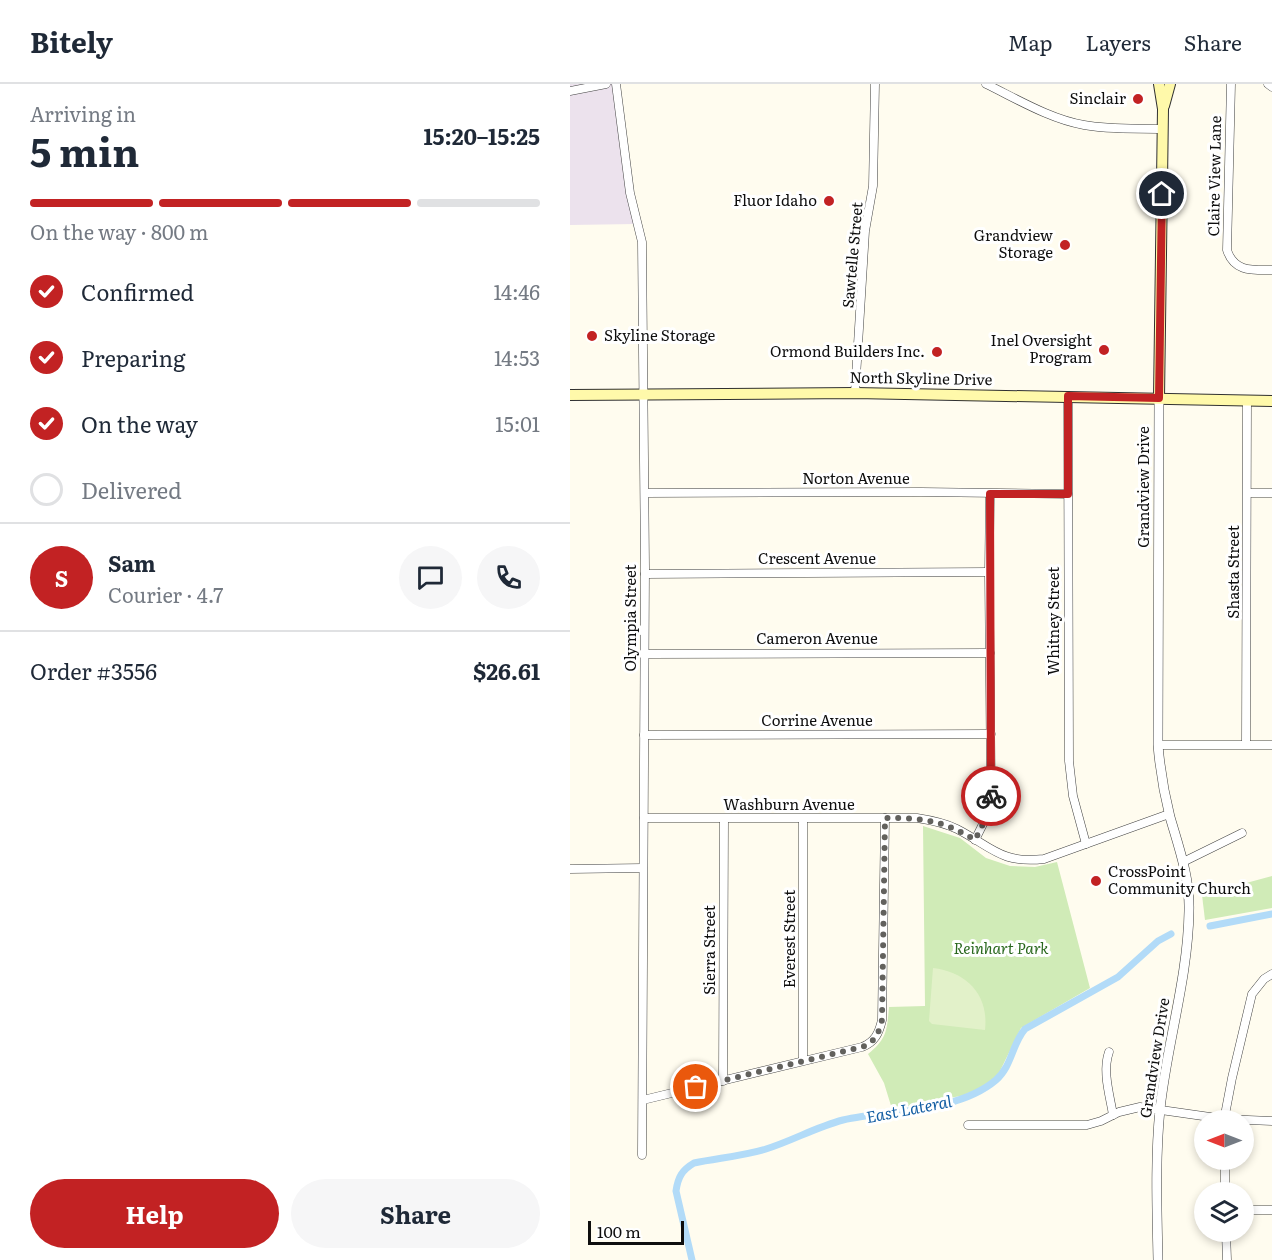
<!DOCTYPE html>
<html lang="en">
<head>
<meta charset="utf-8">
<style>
	body { margin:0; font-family:Literata,serif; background:#f6f6f7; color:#1f2937; height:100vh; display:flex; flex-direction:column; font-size:22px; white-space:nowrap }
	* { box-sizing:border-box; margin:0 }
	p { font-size:20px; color:#747a83 }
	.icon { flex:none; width:33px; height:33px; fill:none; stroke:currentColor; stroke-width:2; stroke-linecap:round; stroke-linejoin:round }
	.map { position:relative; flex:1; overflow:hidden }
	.details { display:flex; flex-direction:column; background:#fff; width:570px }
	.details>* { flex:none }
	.needle { width:39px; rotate:270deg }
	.controls { position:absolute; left:624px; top:1026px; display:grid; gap:12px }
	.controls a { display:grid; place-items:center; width:60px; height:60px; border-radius:50%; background:#fff; box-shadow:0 3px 9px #0003; font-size:30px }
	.scale { position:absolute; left:18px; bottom:15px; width:96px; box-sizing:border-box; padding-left:6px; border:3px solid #0e0e0e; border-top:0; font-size:16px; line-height:21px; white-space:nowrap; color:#0e0e0e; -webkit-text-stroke:4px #fff; paint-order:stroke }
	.pin { position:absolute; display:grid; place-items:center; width:51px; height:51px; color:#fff; margin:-26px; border:3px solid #fff; border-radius:50%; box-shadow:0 2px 6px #0007 }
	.courier { position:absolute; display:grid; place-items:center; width:60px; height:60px; margin:-30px; border:4px solid #c22223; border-radius:50%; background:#fff; color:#222; box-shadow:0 2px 8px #0007 }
	.head em { font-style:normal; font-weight:700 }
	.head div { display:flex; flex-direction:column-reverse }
	.head { display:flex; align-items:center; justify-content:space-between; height:102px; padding:0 30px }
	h1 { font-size:39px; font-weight:700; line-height:45px }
	.bar { display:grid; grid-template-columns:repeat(4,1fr); gap:9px 6px; align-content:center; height:72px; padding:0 30px }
	.bar i { height:8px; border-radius:4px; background:#e0e1e3 }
	.bar .current { background:#c22223 }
	.bar p { grid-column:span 4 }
	.line { display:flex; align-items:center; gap:15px; padding:0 30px; border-top:2px solid #e0e1e3 }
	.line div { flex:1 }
	.round { display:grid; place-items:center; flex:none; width:63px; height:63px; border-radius:32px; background:#f6f6f7 }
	ol { padding:0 30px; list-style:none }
	li { display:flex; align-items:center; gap:18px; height:66px }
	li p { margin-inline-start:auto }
	li .icon { padding:6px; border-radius:50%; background:#c22223; color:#fff; stroke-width:4 }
	li:last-child { color:#747a83 }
	li i { width:33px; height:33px; border:3px solid #e0e1e3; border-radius:50% }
	.cta { display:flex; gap:12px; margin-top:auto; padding:12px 30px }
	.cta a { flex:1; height:69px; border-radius:36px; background:#c22223; color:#fff; font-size:24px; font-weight:700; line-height:69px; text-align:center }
	.cta a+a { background:#f6f6f7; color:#1f2937 }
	header { display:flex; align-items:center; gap:36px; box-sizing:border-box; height:84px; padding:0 30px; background:#fff; border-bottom:2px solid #e0e1e3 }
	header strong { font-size:28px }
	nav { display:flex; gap:33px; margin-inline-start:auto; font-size:21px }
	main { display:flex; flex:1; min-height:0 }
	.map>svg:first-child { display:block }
</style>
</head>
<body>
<header>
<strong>Bitely</strong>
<nav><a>Map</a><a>Layers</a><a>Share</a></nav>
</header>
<main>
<section class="details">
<div class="head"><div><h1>5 min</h1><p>Arriving in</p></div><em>15:20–15:25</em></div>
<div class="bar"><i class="current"></i><i class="current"></i><i class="current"></i><i></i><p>On the way · 800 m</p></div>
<ol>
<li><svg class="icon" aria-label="check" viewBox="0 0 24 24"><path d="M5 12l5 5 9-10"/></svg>Confirmed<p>14:46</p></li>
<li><svg class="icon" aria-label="check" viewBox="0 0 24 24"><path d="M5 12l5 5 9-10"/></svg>Preparing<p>14:53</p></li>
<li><svg class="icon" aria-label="check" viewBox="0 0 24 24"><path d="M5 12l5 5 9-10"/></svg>On the way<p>15:01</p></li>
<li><i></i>Delivered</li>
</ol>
<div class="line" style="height:108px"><b class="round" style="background:#c22223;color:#fff">S</b><div><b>Sam</b><p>Courier · 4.7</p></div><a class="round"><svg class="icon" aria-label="chat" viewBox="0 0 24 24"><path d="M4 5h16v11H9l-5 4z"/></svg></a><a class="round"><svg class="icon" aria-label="phone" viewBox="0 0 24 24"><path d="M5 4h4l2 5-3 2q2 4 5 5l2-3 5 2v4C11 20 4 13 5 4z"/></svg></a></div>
<div class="line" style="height:78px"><div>Order #3556</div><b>$26.61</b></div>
<div class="cta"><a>Help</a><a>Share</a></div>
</section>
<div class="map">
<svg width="702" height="1176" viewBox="0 0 702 1176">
	<rect width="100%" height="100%" fill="#fffcef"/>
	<path fill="#ece2ed" d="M0,0h46l20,140 -66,1z"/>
	<g fill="#d0ebb7">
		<path d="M353,742l37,12 26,20 24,8 25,1 22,-5 33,126 -69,40 -23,47 -22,18 -84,16 -8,-26 -16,-29c19,-15 19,-24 21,-47l36,-1z"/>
		<path d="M702,792v32l-67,12 -3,-25z"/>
	</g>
	<path fill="#e2f1c9" d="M363,884c33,4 56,26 52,62l-53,-6 -3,-3z"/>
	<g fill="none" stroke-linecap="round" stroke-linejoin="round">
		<g stroke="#b2dbf8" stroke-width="7">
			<path d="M640,842l62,-12"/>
			<path d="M122,1176l-16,-69c2,-14 6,-21 18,-28 24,-5 49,-7 72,-14 26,-8 50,-22 77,-29 48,-11 114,-7 153,-40 16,-14 16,-36 29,-51l93,-52 40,-36 13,-7"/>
		</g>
		<defs>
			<g id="minor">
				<path d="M46,0l14,109 12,49 3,326 -3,587"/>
				<path d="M416,0c31,15 64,35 98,41 26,5 53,3 79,4"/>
				<path d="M661,0l-4,166c7,22 25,20 45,20"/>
				<path d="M698,0l4,3"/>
				<path d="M0,7l36,-7"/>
				<path d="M285,309l10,-162 8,-45 2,-102"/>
				<path d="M498,312l1,365 4,35 13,48"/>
				<path d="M75,409l276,-1 147,2"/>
				<path d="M678,409h24"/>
				<path d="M75,490l344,-2"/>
				<path d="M74,570l346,-1"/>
				<path d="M74,651l347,-1"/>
				<path d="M676,660l1,-344"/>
				<path d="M588,661h114"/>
				<path d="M74,734h273c13,2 28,5 40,11 35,18 44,35 87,30l125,-45"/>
				<path d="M233,735v241"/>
				<path d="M405,756l12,-24 4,-26 -2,-218 1,-78"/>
				<path d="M613,778l59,-29"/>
				<path d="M0,785l73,-1"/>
				<path d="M539,968c-7,19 1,44 4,63"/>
				<path d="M153,997l1,-262"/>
				<path d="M73,1016l219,-53c13,-5 17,-14 20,-27l3,-202"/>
				<path d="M654,1036l8,-42 20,-84 12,-15 8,-5"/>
				<path d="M398,1041h119l14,-4 18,-9 21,-5 84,12 48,2"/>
				<path d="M655,1076v32"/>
				<path d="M674,1126h28"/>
				<path d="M656,1148l1,28"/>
			</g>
			<path id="tertiary" d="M588,1176c-1,-50 -3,-101 2,-151 7,-66 28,-131 29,-198 1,-33 -10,-63 -19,-94 -6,-24 -10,-48 -12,-72l1,-347"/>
			<g id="secondary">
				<path d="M589,0l4,25 -4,289"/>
				<path d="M594,22l6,-22"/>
				<path d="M0,311l285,-2 417,8"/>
			</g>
		</defs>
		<use href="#minor" stroke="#414141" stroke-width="9"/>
		<use href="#tertiary" stroke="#414141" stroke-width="10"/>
		<use href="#secondary" stroke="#303030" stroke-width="12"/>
		<use href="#minor" stroke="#fff" stroke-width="8"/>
		<use href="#tertiary" stroke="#fff" stroke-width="9"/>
		<use href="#secondary" stroke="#fff9aa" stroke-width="10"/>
	</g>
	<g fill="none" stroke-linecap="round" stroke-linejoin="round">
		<path stroke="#62615d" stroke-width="6" stroke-dasharray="0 10.8" d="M126,1003l166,-40c13,-5 17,-14 20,-27l3,-202c38,0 57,2 90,22l12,-24 4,-20"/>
		<path stroke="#c22223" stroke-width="8" d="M421,712l-1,-302h78v-98l91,2 3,-204"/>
	</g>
	<g fill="#c22223" stroke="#fff" stroke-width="2">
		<circle cx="568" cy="15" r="6"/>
		<circle cx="259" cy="117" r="6"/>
		<circle cx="495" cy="161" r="6"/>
		<circle cx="22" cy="252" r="6"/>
		<circle cx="534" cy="266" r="6"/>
		<circle cx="367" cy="268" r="6"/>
		<circle cx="526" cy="797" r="6"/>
	</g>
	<g text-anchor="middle" stroke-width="6" stroke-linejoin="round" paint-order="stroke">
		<g font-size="15" fill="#0e0e0e" stroke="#fff" text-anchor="end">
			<text x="556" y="20">Sinclair</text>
			<text x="247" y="122">Fluor Idaho</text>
			<text x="483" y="157">Grandview<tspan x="483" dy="17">Storage</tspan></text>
			<text x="34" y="257" text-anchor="start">Skyline Storage</text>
			<text x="522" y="262">Inel Oversight<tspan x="522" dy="17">Program</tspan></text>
			<text x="355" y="273">Ormond Builders Inc.</text>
			<text x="538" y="793" text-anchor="start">CrossPoint<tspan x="538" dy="17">Community Church</tspan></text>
		</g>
		<g font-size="15" fill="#0e0e0e" stroke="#fff">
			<text transform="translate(645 92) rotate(-89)" y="5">Claire View Lane</text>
			<text transform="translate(283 171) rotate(-85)" y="5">Sawtelle Street</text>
			<text transform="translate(351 295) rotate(1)" y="5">North Skyline Drive</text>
			<text x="286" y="400">Norton Avenue</text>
			<text transform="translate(574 403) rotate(-90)" y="5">Grandview Drive</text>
			<text x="247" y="480">Crescent Avenue</text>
			<text transform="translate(664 488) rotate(-90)" y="5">Shasta Street</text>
			<text transform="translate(61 534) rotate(-90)" y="5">Olympia Street</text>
			<text transform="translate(484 537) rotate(-90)" y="5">Whitney Street</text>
			<text x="247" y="560">Cameron Avenue</text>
			<text x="247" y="642">Corrine Avenue</text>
			<text x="219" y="726">Washburn Avenue</text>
			<text transform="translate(220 855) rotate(-90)" y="5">Everest Street</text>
			<text transform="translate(140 866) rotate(-90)" y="5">Sierra Street</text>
			<text transform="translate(585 974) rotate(-81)" y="5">Grandview Drive</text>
		</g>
		<g font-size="15" font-style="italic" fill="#28671c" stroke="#fff">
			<text x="431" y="870">Reinhart Park</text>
		</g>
		<g font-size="16" font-style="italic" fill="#135ea3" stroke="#fff">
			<text transform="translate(339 1025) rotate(-11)" y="6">East Lateral</text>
		</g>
	</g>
</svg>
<div class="controls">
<a><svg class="needle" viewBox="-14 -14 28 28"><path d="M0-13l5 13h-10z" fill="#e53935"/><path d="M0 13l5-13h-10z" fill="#747a83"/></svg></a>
<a><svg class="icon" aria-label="layers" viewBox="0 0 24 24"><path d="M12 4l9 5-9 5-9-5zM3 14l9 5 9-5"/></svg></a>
</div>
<div class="scale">100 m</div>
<div class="pin" style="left:126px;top:1003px;background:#ea580c"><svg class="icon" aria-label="bag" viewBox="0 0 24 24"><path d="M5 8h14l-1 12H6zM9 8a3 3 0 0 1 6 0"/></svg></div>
<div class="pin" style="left:592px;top:110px;background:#1f2937"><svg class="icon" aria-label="home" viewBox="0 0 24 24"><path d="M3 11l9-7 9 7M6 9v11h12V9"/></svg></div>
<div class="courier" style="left:421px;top:712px"><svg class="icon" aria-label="bike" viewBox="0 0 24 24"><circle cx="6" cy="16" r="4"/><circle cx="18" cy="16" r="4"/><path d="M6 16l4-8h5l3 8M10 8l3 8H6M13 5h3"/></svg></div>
</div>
</main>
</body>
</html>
